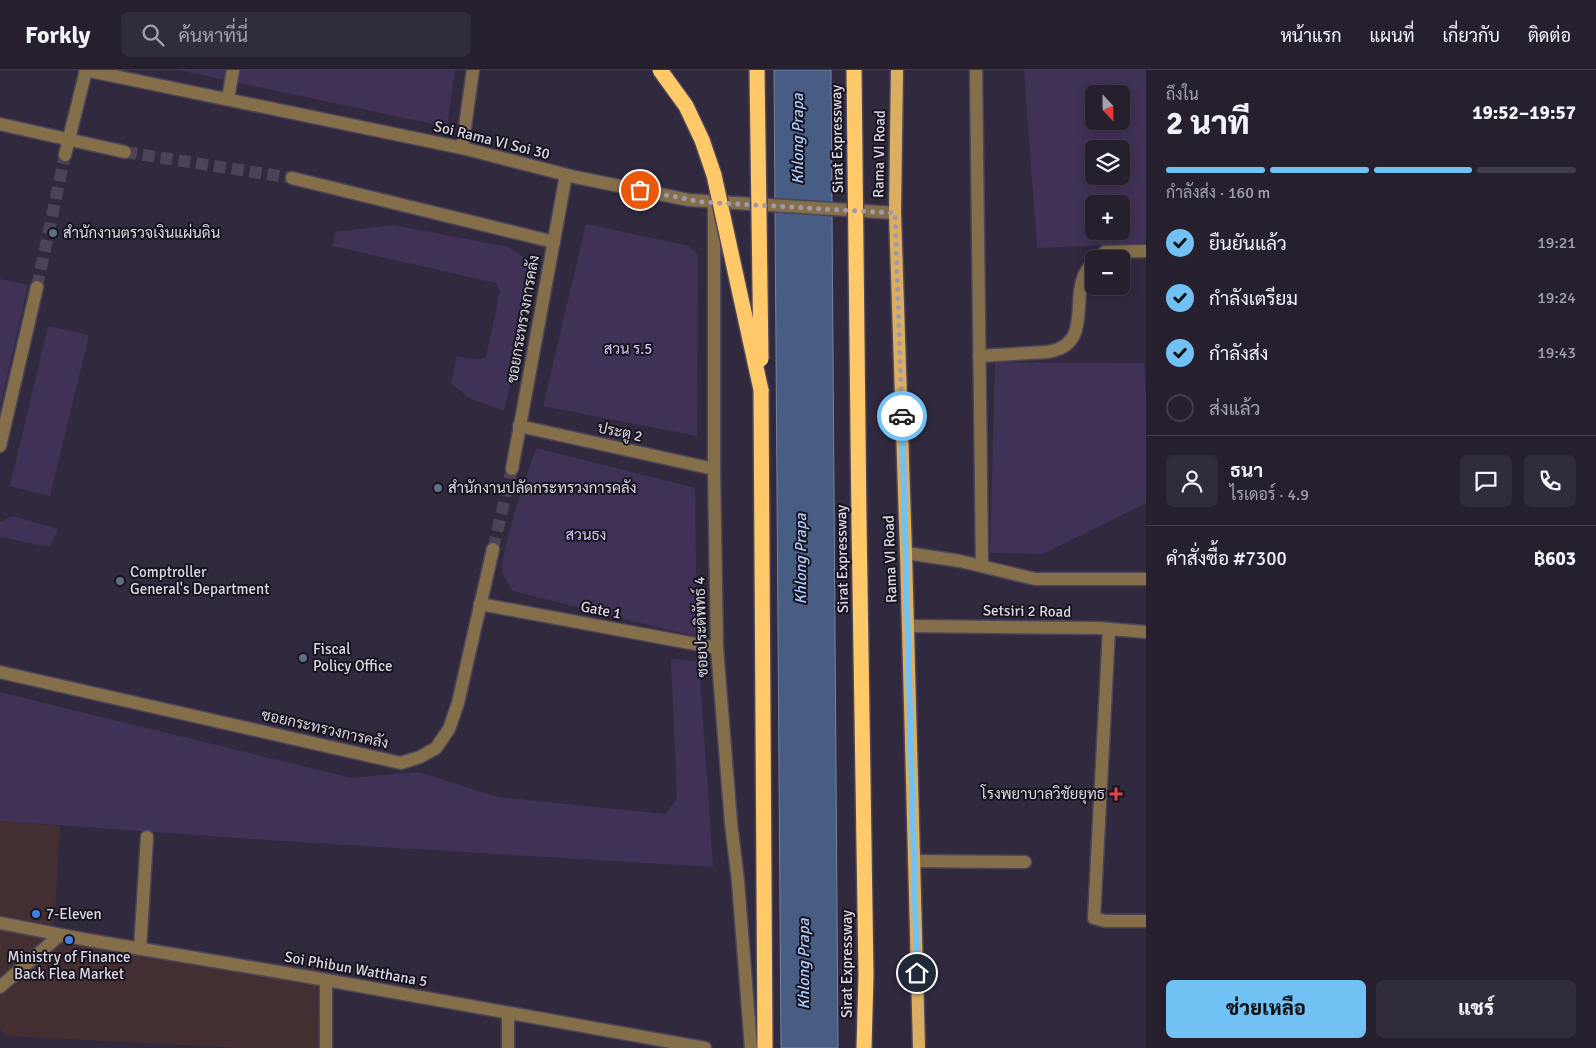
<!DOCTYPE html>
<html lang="th">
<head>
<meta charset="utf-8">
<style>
	body { margin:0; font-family:Signika,Sarabun,sans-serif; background:#312c3a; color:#f1f3f6; height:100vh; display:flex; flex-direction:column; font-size:19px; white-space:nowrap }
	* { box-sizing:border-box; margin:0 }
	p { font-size:16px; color:#a3a2aa }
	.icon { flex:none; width:28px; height:28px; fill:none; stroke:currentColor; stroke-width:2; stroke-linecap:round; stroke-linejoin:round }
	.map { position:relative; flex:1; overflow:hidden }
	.side { display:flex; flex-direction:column; background:#251f2e; width:450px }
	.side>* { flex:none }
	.needle { width:32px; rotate:158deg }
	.tools { position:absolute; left:1085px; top:15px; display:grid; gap:10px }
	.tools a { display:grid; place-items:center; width:45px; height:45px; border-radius:8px; background:#251f2e; box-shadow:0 2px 12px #0003,0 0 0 1px #423d4a; font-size:25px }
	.pin { position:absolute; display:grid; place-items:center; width:42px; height:42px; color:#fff; margin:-21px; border:2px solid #fff; border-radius:50%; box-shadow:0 1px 5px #0007 }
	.courier { position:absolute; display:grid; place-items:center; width:50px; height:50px; margin:-25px; border:4px solid #71c1f5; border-radius:50%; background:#fff; color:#222; box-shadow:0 1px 6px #0007 }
	.headline em { font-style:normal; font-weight:800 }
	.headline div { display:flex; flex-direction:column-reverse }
	.headline { display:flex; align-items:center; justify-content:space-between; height:85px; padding:0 20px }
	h1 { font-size:32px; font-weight:800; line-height:38px }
	.bar { display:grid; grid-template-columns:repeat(4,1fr); gap:8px 5px; align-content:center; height:60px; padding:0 20px }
	.bar i { height:6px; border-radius:4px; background:#423d4a }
	.bar .current { background:#71c1f5 }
	.bar p { grid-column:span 4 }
	.line { display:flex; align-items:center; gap:12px; padding:0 20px; border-top:1px solid #423d4a }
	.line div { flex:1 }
	.round { display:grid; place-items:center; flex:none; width:52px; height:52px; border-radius:8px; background:#312c3a }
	ol { padding:0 20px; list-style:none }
	li { display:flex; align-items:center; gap:15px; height:55px }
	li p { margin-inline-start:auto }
	li .icon { padding:5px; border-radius:50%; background:#71c1f5; color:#111; stroke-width:4 }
	li:last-child { color:#a3a2aa }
	li i { width:28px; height:28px; border:2px solid #423d4a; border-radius:50% }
	.cta { display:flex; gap:10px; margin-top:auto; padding:10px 20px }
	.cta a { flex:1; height:58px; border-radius:8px; background:#71c1f5; color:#111; font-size:20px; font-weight:800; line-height:58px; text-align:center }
	.cta a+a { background:#312c3a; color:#f1f3f6 }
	header { display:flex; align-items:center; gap:30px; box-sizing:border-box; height:70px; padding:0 25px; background:#251f2e; border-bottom:1px solid #423d4a }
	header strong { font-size:24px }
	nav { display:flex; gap:28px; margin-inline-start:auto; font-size:18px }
	.search { width:350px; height:45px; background:#312c3a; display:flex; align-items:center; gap:12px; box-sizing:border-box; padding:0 18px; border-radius:8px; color:#a3a2aa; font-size:19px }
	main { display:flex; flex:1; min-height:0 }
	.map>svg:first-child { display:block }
</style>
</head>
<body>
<header>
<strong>Forkly</strong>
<div class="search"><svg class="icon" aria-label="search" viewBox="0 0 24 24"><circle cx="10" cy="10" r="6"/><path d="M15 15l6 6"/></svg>ค้นหาที่นี่</div>
<nav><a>หน้าแรก</a><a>แผนที่</a><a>เกี่ยวกับ</a><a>ติดต่อ</a></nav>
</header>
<main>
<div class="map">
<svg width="1146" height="978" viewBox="0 0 1146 978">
	<rect width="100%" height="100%" fill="#31293e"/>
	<path fill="#432f31" d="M0,751l60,5 -6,100 147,26 114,17 2,18 2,61h-77l-236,-12 -6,-8z"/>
	<g fill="#403257" fill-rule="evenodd">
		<path d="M178,0h277l-8,57z"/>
		<path d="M1024,0h122v173l-109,5zM1094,24h27v27h-27zM1094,79h27v27h-27zM1094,134h27v27h-27z"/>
		<path d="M586,154l103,22 9,9 -1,181 -154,-30z"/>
		<path d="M393,155l115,22 19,12 2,44 -25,108 -35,-13 -18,-15 6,-27 20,4 9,-3 14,-66 -4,-8 -163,-37 2,-14z"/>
		<path d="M0,209l28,6 -28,122z"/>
		<path d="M48,256l41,9 -39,161 -40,-10z"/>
		<path d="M995,292l149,1 2,34v106l-103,51 -53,-1z"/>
		<path d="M536,378l159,40 2,149 -184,-46c-3,-6 -8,-11 -10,-17 -6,-16 26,-106 33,-126z"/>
		<path d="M13,446l45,13 -8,18 -50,-10v-15z"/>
		<path d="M671,589l28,2 14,206 -431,-26 -282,-20v-129l351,86 68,-6 78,25 168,17 12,-15z"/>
	</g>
	<path fill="#475d84" stroke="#7482a1" d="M774,0h57l7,978h-57z"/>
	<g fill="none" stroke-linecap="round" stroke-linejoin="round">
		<g stroke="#4b4357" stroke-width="12" stroke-dasharray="12 6" stroke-linecap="butt">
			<path d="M125,82l167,26"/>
			<path d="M37,217l28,-132"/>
			<path d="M493,479l19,-80"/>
		</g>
		<defs>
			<g id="minor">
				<path d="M85,0l377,78 113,29 114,23 206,13"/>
				<path d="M976,0l6,496"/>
				<path d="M228,29l5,-29"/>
				<path d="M0,54l125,28"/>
				<path d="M462,78l11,-78"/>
				<path d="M65,85l21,-85"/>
				<path d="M292,108l262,64"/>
				<path d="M714,133v266l3,179 14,175 7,58 13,167"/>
				<path d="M1098,189l7,-7 41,-1"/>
				<path d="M979,286c17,-1 34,-2 50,-3 8,-1 16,0 23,-2 45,-10 12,-64 42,-89"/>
				<path d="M519,356l195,43"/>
				<path d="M0,376l37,-159"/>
				<path d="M512,399l54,-294"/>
				<path d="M906,483l54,8 75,18h111"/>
				<path d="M480,534l237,44"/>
				<path d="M908,556l190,2 48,4"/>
				<path d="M1109,559l-15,289 11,3h41"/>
				<path d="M0,602l401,91 19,-6 16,-9 13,-19 9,-26 35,-154"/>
				<path d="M914,791l111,1"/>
				<path d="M0,853l88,17 227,38 390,70"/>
				<path d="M140,879l7,-112"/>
				<path d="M0,917l60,-52"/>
				<path d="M508,943v35"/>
				<path d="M326,978v-68"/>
			</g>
			<path id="major" d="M897,0l-2,143 11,340 13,495"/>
			<g id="highway">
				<path d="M761,320l4,658"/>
				<path d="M859,451l7,454 -2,73"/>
			</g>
		</defs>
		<use href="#minor" stroke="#4c4559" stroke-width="15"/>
		<use href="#major" stroke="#4c4559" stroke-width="15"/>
		<use href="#highway" stroke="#4c4559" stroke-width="18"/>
		<use href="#minor" stroke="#856f4b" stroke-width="12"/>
		<use href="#major" stroke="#dcaf60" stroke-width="12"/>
		<use href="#highway" stroke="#ffc868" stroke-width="15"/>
		<defs>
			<g id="highway-bridge">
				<path d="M660,0l26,36 16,34 12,35 47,215"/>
				<path d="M757,0l4,289"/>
				<path d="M854,0l5,451"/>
			</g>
		</defs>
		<use href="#highway-bridge" stroke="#4c4559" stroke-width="18" stroke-linecap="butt"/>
		<use href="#highway-bridge" stroke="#ffc868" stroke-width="15"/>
	</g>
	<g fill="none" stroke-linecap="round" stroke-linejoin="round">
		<path stroke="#a09aab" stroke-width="5" stroke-dasharray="0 9" d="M640,120l62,12 193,11 7,203"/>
		<path stroke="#71c1f5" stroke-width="6" d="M902,346l15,557"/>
	</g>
	<g fill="#5c6f8a" stroke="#17141d" stroke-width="2">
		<circle cx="53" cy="163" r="5"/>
		<circle cx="438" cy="418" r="5"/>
		<circle cx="120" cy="511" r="5"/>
		<circle cx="303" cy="588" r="5"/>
	</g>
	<path fill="#e0444e" stroke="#17141d" stroke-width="2" d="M1113.5 716.5h5v5h5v5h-5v5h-5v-5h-5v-5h5z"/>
	<g fill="#3f7fe0" stroke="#17141d" stroke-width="2">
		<circle cx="36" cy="844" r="5"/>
		<circle cx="69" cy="870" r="5"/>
	</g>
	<g text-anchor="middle" stroke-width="4" stroke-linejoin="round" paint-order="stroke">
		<g font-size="15" fill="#dcd7e5" stroke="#17141d">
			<text transform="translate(837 69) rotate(-91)" y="5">Sirat Expressway</text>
			<text transform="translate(492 70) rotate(14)" y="5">Soi Rama VI Soi 30</text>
			<text transform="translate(879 84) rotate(-89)" y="5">Rama VI Road</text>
			<text transform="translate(523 249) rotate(-80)" y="5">ซอยกระทรวงการคลัง</text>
			<text transform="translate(620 362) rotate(12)" y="5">ประตู 2</text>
			<text transform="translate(842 489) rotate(-91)" y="5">Sirat Expressway</text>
			<text transform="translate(890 489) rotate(-92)" y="5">Rama VI Road</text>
			<text transform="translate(601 540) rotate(11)" y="5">Gate 1</text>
			<text transform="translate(1027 541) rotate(1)" y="5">Setsiri 2 Road</text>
			<text transform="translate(701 557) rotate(-92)" y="5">ซอยประดิพัทธ์ 4</text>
			<text transform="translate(325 659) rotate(13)" y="5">ซอยกระทรวงการคลัง</text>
			<text transform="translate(847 894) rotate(-90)" y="5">Sirat Expressway</text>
			<text transform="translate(356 899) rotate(10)" y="5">Soi Phibun Watthana 5</text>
		</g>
		<g font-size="15" fill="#dcd7e5" stroke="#17141d" text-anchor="start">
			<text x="63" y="168">สำนักงานตรวจเงินแผ่นดิน</text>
			<text x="448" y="423">สำนักงานปลัดกระทรวงการคลัง</text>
			<text x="130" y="507">Comptroller<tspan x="130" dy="17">General's Department</tspan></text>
			<text x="313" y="584">Fiscal<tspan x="313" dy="17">Policy Office</tspan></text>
			<text x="1105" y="729" text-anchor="end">โรงพยาบาลวิชัยยุทธ</text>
			<text x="46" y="849">7-Eleven</text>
			<text x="69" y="892" text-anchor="middle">Ministry of Finance<tspan x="69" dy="17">Back Flea Market</tspan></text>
		</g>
		<g font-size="15" fill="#d4bff7" stroke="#17141d">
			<text x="628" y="284">สวน ร.5</text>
			<text x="586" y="470">สวนธง</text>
		</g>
		<g font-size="16" font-style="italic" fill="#adcafe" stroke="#17141d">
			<text transform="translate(797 69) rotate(-90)" y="6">Khlong Prapa</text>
			<text transform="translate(800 489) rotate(-90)" y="6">Khlong Prapa</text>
			<text transform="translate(803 894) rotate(-90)" y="6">Khlong Prapa</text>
		</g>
	</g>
</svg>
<div class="tools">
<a><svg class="needle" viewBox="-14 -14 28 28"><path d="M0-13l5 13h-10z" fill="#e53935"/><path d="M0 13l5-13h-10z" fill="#a3a2aa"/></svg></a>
<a><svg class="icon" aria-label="layers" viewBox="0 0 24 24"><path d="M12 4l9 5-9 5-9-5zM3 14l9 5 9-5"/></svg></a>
<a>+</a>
<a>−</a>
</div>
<div class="pin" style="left:640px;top:120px;background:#ea580c"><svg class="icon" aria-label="bag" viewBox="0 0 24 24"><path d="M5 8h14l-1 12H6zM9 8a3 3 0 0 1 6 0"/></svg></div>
<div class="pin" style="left:917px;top:903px;background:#1f2937"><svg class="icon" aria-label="home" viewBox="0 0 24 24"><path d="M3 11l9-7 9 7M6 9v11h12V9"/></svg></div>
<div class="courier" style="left:902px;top:346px"><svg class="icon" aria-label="car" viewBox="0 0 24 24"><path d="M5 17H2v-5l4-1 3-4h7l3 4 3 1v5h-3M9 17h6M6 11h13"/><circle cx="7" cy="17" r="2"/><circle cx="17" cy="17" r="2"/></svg></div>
</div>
<section class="side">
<div class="headline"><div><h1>2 นาที</h1><p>ถึงใน</p></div><em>19:52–19:57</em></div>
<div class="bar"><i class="current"></i><i class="current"></i><i class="current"></i><i></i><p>กำลังส่ง · 160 m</p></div>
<ol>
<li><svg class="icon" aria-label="check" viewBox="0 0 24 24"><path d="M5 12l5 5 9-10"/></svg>ยืนยันแล้ว<p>19:21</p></li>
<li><svg class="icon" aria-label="check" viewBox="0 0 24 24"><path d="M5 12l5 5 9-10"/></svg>กำลังเตรียม<p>19:24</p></li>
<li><svg class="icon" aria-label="check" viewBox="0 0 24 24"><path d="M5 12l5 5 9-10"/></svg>กำลังส่ง<p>19:43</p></li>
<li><i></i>ส่งแล้ว</li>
</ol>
<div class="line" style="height:90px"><a class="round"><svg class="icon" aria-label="person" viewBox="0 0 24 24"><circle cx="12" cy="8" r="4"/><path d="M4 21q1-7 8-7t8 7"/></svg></a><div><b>ธนา</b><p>ไรเดอร์ · 4.9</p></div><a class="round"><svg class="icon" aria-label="chat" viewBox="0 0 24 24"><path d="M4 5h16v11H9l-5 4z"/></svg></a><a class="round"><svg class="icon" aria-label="phone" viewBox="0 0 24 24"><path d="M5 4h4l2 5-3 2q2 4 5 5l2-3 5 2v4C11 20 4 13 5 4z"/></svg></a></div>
<div class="line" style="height:65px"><div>คำสั่งซื้อ #7300</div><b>฿603</b></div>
<div class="cta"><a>ช่วยเหลือ</a><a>แชร์</a></div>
</section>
</main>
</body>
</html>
